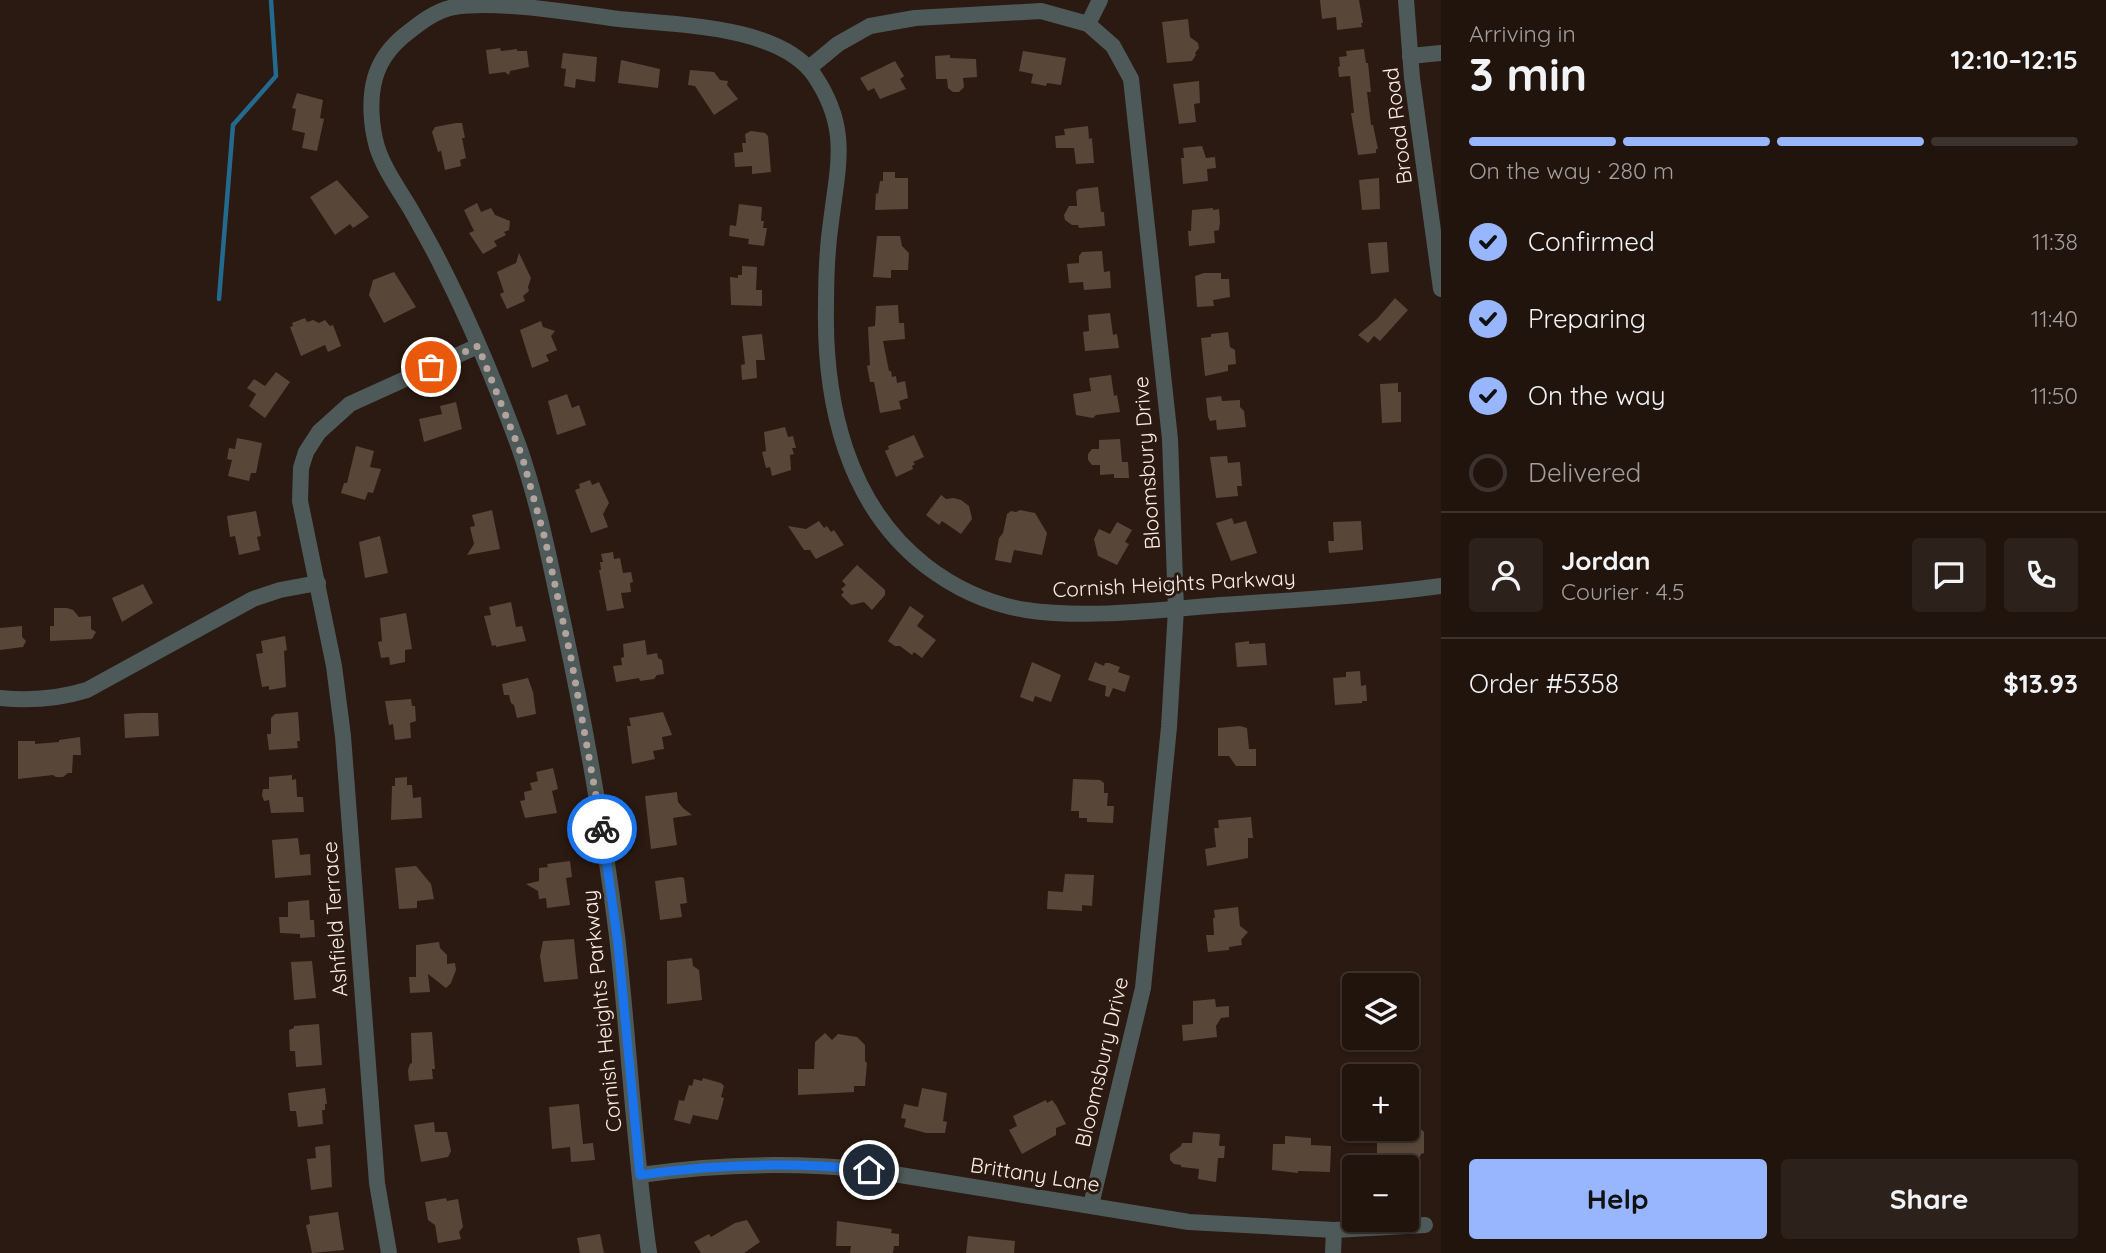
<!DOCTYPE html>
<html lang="en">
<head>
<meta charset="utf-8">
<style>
	body { margin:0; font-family:Quicksand,sans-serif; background:#2d211b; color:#f1f3f6; height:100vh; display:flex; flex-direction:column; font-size:26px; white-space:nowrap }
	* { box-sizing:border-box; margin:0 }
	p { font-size:23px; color:#a29e9d }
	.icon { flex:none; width:38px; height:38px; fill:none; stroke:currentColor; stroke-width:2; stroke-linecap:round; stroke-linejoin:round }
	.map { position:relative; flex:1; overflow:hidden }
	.sheet { display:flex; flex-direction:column; background:#20140d; width:665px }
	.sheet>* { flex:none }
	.tools { position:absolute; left:1342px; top:973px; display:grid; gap:14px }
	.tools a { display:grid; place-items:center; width:77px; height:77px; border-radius:7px; background:#20140d; box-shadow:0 2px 5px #0004,0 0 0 2px #3d332e; font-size:35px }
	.pin { position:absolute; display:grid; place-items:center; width:60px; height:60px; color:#fff; margin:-30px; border:4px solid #fff; border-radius:50%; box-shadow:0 2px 7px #0007 }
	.courier { position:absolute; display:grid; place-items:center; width:70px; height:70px; margin:-35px; border:5px solid #1a73e8; border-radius:50%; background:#fff; color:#222; box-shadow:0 2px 9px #0007 }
	.headline em { font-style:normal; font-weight:800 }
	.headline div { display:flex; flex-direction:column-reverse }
	.headline { display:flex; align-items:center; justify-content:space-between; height:119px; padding:0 28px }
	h1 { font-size:46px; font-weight:800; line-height:52px }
	.bar { display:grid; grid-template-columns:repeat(4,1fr); gap:10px 7px; align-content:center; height:84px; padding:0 28px }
	.bar i { height:9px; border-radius:5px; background:#3d332e }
	.bar .on { background:#98b6fd }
	.bar p { grid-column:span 4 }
	.line { display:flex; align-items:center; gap:18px; padding:0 28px; border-top:2px solid #3d332e }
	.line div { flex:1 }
	.round { display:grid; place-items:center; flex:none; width:74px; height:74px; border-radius:7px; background:#2d211b }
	ol { padding:0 28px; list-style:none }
	li { display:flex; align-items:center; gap:21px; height:77px }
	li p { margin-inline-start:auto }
	li .icon { padding:7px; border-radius:50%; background:#98b6fd; color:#111; stroke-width:4 }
	li:last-child { color:#a29e9d }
	li i { width:38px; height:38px; border:4px solid #3d332e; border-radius:50% }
	.primary-button { display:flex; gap:14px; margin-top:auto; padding:14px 28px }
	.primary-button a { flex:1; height:80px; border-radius:7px; background:#98b6fd; color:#111; font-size:28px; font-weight:800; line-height:80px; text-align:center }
	.primary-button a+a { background:#2d211b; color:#f1f3f6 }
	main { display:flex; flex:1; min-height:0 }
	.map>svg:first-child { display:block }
</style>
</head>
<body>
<main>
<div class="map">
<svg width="1441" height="1253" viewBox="0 0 1441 1253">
	<rect width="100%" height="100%" fill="#2b1a11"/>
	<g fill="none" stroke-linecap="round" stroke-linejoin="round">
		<path stroke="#246a8f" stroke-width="4.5" d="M219,299l14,-174 43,-49 -5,-76"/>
	</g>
	<g fill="#584639">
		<path d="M1320,0h39l4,23h-2l1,4 -25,3 -1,-13 -14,2z"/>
		<path d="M1188,19l2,18 8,6 1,5 -4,5 1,2 -4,6 -25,2 -5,-41z"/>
		<path d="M500,48l1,3 16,-2v2h10l2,16 -19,4 -1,4 -4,-3 -16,2 -3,-24z"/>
		<path d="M1364,49l2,14h2l3,29h-4l4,33h2l5,24h-2v4l-18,2 -7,-42h3l-4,-37 -11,1 -1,-10 2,-1 -1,-9 8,-1 -1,-5z"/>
		<path d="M1023,51l43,7 -5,27 -14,-2 -1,3 -15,-3 2,-9 -14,-3z"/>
		<path d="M563,53l34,4 -2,25 -19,-3 -1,9 -11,-2 2,-17 -5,-1z"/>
		<path d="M950,55v3l26,1 1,18 -14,1 1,9 -5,5h-6l-5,-4 -1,-9h-11l-1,-23z"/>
		<path d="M621,60l39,9 -2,19 -40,-5z"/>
		<path d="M895,61l9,15 -4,3 6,10 -26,10 -6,-11 -6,3 -8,-13z"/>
		<path d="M690,70l24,2 6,8 8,1 -1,4 11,14 -24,16 -19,-29 -7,-1z"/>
		<path d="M1199,81l1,22 -6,1 2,18 -17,2 -6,-40z"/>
		<path d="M297,93l26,7 -3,18 4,1 -7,32 -15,-3 3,-15 -13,-3 4,-21 -4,-1z"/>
		<path d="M456,123h6l3,15h-3l4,20 -6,2 1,6 -16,4 -4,-19 -3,1 -6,-20 3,-5z"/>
		<path d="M1088,126l1,13 3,-1 2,25 -18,1 -2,-16h-18l-1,-12 10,-1 -1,-6z"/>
		<path d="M751,131l14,2 3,3 3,36 -19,2v-8l-17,1 -1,-14 9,-1 -1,-9h4l-1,-9z"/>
		<path d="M1202,146l4,12 9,-1 1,11 -9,1 1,12 -25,3 -2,-26h3l-1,-10z"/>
		<path d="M883,172h12v6h13v31l-33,1 1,-17 2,1 2,-13h3z"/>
		<path d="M1379,178l1,31 -18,1 -3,-30z"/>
		<path d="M337,180l32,37 -16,11 -3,-4 -15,11 -25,-38z"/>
		<path d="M1098,187l3,25h3l1,14 -26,2 -1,-3h-6l-7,-5 -1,-5 5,-9h8l-1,-14 3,-3z"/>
		<path d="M477,203l4,9 10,-4 4,7 15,6 -1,9 -5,2 2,3 -12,6 3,5 -14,8 -14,-21 5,-2 -10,-21z"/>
		<path d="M739,204l23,3 -1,14h3l-1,7h4l-3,18 -16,-2 1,-5 -20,-3 1,-11 6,1z"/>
		<path d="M1213,208v2l6,-1 1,13 -1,8 -5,1 1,12 -26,3 -1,-15h3l1,-21z"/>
		<path d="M877,236h23l2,10 7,7 -1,17h-17v8l-18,-1z"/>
		<path d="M1387,242l2,30 -18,2 -3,-31z"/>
		<path d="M1102,251l2,21 6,-1 1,17 -27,2 -1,-8 -14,1 -2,-19 12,-1v-7l3,-4z"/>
		<path d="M519,253l12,25 -3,9 1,4 -6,5 2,5 -18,8 -7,-15 4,-2 -7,-20 19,-9z"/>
		<path d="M742,266l15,1 -1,23h6v16l-31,-1 -1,-28 8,1v-3h4z"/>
		<path d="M394,272l22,35 -32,16 -15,-28 4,-15z"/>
		<path d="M1204,273h17v6h8l1,18 -17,3 1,6 -17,1 -2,-31z"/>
		<path d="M1395,298l13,12 -28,31 -6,-5 -6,7 -10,-8 19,-16z"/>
		<path d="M898,305l1,18h5l1,16 -22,2 6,30h2l1,6 4,-1 1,7 8,-2 3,17 -9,3 2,8 -21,4 -6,-31h-4l-3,-16 3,-1 -2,-38 7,-1 1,-20z"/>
		<path d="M1110,313l3,22 4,-1 2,14 -34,3 -2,-19 6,-1 -1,-16z"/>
		<path d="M305,318l2,4 6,-2 6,3 6,-3 5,6 3,-1 8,21 -13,6 -3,-7 -24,11 -11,-29 3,-1 -1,-3z"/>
		<path d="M541,321l2,6 12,4 -4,5 6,14 -11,5 3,6 -17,7 -12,-38z"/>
		<path d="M1228,332l2,15 5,3 1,14 -8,1v6l-23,5 -4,-38 10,-1v-3z"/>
		<path d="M762,334l3,26h-9l1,18 -15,2 -1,-15 4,-1 -3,-28z"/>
		<path d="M276,372l14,10 -25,36 -16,-12 7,-12 -9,-6 7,-9 11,7z"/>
		<path d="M1111,375l3,21 3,-1 3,17 -24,3 -3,3 -17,-3 -3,-21 18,-3 -2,-13z"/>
		<path d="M1398,383v9h3v30l-19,1 -2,-39z"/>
		<path d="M567,394l5,14 7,-3 7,20 -29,10 -9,-34z"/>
		<path d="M1221,396l1,5 18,-1v7l4,4 2,16 -29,3 -1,-10 -6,1 -2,-4 -2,-19z"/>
		<path d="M456,402l6,27 -38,13 -5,-23 23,-5 -2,-8z"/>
		<path d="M785,427l3,10 5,-1 3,12h-4l2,6 -4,1 1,15 -19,6 -2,-9 -4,1 -4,-16 4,-1 -2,-19z"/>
		<path d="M914,435l10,22 -11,5 2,2 -3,2 1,3 -17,8 -11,-26 4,-2 -1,-3z"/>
		<path d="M237,438l25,5 -6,30h-5l-2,8 -21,-5 4,-16 -5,-1 2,-11 6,1z"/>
		<path d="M1120,439l2,23h6l1,16h-15v-4l-14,1v-10h-8l-4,-5v-6l4,-5h7v-9z"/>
		<path d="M356,446l18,5 -4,16 11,2 -8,24 -5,-1 -3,8 -24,-7 3,-10h3z"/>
		<path d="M1227,456l1,7 12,-1 2,24h-5l1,10 -22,2 -6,-41z"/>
		<path d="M590,480l2,5 7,-3 10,21 -6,11 5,13 -17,6 -16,-43 5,-2 -1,-4z"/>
		<path d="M941,495l5,4 8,-1 7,2 8,6 3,13 -11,15 -19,-13 -3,4 -13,-10z"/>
		<path d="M492,510l8,39 -33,6 7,-11 -4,-17 5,-1 -3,-11z"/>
		<path d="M1020,510l15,3 12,20 -5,22 -28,-5 -3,13 -16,-3 4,-22 4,-5 4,-19 4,-3 5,1z"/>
		<path d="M256,511l5,25 -4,1 3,13 -21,5 -4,-19 -5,1 -3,-21z"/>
		<path d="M1232,518l2,6 12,-3 11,32 -26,8 -15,-38z"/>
		<path d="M819,521l5,7 3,-2 4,6 3,-2 10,15 -28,14 -6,-9h-6l-16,-24 18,3z"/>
		<path d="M1361,521l2,29 -34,3 -1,-12h6l-1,-19z"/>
		<path d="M1117,522l15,8 -7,12 4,2 -12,21 -19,-9 -4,-17 5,-10 11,5z"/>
		<path d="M380,536l8,37 -23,5 -6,-36z"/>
		<path d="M613,552l1,7 6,-1 3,15 8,-1 2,10 -3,1 1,9 -10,1 3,15 -17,3 -8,-41h2l-1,-8h3l-2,-8z"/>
		<path d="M857,565l28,25v5l-13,15 -8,-8 -13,3 -10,-10 3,-3 -3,-3 5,-4 -4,-4z"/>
		<path d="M143,584l10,19 -31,19 -10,-24z"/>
		<path d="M511,602l5,25 6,-1 4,15 -30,6v-2l-4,1 -8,-30 7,-1 -2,-8z"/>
		<path d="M910,606l14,10 -7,10 19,14 -14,18 -8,-6 -2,3 -12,-9h-5l-7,-5z"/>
		<path d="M54,608h13l6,2 6,7 12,-1v13l5,3 -4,7 -42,2v-15h4z"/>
		<path d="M406,613l6,36 -7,1v12l-15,3 -1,-8 -8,1 -3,-16 4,-1 -2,-23z"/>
		<path d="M22,626v11l4,4 -3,6 -23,3v-22z"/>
		<path d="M285,636l2,14 -3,1 2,36 -17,3v-4l-7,1 -6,-33 7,-1 -2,-12z"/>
		<path d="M645,640l2,15 10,-2 1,5 4,2 2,14 -7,1 -3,4 -14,2 -1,-3 -23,4 -3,-16 9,-1 -1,-7 3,-1 -1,-13z"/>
		<path d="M1249,641v3l16,-1 2,22 -30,2 -2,-24z"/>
		<path d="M1032,662l29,13 -10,27 -16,-6 -2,6 -13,-5z"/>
		<path d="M1095,662l9,4 1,-3h4l11,4 -2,5 12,4 -5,16 -12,-4 -4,9 -4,-1 1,-10 -18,-6z"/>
		<path d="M1360,671l1,15 5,-1 1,16h-5v2l-27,2 -2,-27 13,-1v-5z"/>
		<path d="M528,678l5,14 3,22 -19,4 -3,-13 -3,-2 -2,-8h-5l-2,-11z"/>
		<path d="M411,699l1,7h3l1,15 -6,2 1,15 -16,2 -2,-16 -4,1 -4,-24z"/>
		<path d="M298,712l2,29h-3l1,7 -29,2 -2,-16h4v-16l4,-4z"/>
		<path d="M663,712l9,23 -10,2 2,12 -11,2 2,8 -23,5 -5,-38h4l-2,-8z"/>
		<path d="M140,713h18l1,23 -34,2 -1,-24z"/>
		<path d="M1240,726l7,2 2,21h7v17h-20l-7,-10h-11v-28z"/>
		<path d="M80,737l1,18h-8l-1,18h-4l-5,4h-7l-3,-2 -35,4v-38h17v3l24,-2v-2z"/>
		<path d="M553,768l5,21 -6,2 5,22 -32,5 -5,-17 5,-1 -1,-8 8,-2 -2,-7 8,-2 -2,-9z"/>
		<path d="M292,775v5l4,-1 1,18h6l1,15 -33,1 -2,-13 -5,1 -2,-6 1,-6h6v-12z"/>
		<path d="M407,777v8h5l1,13 8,-1 1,21 -31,2 1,-34h3v-8z"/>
		<path d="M1073,779l27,1 4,3v10h4l-1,13h7l-1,17 -26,-1v-4h-8v-7h-8z"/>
		<path d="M677,792l1,10 5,6 9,7 -19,3 4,27 -26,4 -6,-53z"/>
		<path d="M1251,817l2,21h-5v20l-41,8 -2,-17 11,-2 -2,-19h5l-1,-8z"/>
		<path d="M298,838l2,17 10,-1 1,21 -36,3 -3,-38z"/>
		<path d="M570,861l2,16 -6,1 4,27 -23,3 -1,-10 -7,1 -1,-8 -12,-7 13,-3v-13l9,-1 -1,-3z"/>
		<path d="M416,866l15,18 3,15 -17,2v7l-18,1 -4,-41z"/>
		<path d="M1065,874l29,1 -2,31 -10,-1v6l-35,-2 1,-18 15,1z"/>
		<path d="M681,877l3,1 3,25 -7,1 2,13 -22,3 -5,-39z"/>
		<path d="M309,900l1,20h4l1,17 -15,1v-4l-20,-1 -1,-16h9v-15z"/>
		<path d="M1238,907l2,19 8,6 -7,8 1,5 -13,2v3l-21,2 -2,-17h8l-1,-17h2l-1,-8z"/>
		<path d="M574,939l4,40 -34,3 -4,-26 3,-15z"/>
		<path d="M439,942l1,6 7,7v9l8,-1 1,7 -5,13 -5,5 -18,-14 2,18 -20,1 -1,-16h7v-32z"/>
		<path d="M692,958l1,8 6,4 3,30 -35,4v-43z"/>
		<path d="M312,961l4,37 -22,2 -3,-38z"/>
		<path d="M1215,999l1,8 13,-1v11l-8,1 -5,8 1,11 -34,4 -1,-16 11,-1v-23z"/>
		<path d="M319,1024l3,41 -26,2 -1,-16h-5l-1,-21 5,-2v-2z"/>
		<path d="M432,1032l3,37h-3l1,10 -24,2 -1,-11 2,-6 2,-1 -1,-30z"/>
		<path d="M825,1033l7,7 6,-6 19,3 8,8v16l2,2 -2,23h-11v6l-56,3v-26h16l1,-27z"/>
		<path d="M703,1078l18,5 3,3 -3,11 3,1 -6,22 -25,-5 -3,9 -16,-4 5,-20 5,1 5,-16 3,1 2,-7 8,2z"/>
		<path d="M325,1088l2,16h-2v6h-3l1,14 -25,3 -2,-16h-6l-2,-18z"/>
		<path d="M922,1088l25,5 -4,28 4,1 -2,11h-19l-22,-6 2,-8 -5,-1 3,-14 14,3z"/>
		<path d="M1046,1100l1,3 5,-3 4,5 10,19 -10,4v7l-34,19 -13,-24 8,-4 -4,-10z"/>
		<path d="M579,1104l4,40 10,-1 2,17 -24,2 -1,-15 -18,2 -3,-42z"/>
		<path d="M1407,1116l17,16v21l-3,1 -2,5h-25v5l-17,1v-27h5v-7l25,-2z"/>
		<path d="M434,1122l1,10h12l4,19 -3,6 -27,5 -7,-37z"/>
		<path d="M1193,1132l27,2 -1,12h6l-1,12h-6l-2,24 -18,-3 1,-10 -18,-2v-2l-7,-1 -4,-4v-6l11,-8 1,-3h10z"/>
		<path d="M1285,1136l26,2v7l20,1 -1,26 -32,-1v2l-26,-3 1,-26h12z"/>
		<path d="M330,1145l2,42 -21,3 -4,-31 9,-1 -1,-11z"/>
		<path d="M446,1198l1,3 11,-2 5,28 -4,5 2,7 -23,4 -3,-18 -7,-5 -3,-18z"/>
		<path d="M338,1212l6,38 -32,3 -6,-28 4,-1 -1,-8z"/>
		<path d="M747,1220l13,22 -16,11h-43l-7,-11 15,-8 2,3 24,-14z"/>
		<path d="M837,1221l55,8 -1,4 8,1v12h-5l-1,7h-43l1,-7h-15z"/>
		<path d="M600,1234l4,19h-24l-3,-15z"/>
		<path d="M968,1236l47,5 -1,12h-48z"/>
	</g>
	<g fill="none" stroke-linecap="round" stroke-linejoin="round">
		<g stroke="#4e5a59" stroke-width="16">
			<path d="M1406,0l6,78 29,211"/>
			<path d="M1088,24l12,-24"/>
			<path d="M1410,56l31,-3"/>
			<path d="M809,68l29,-24 32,-18 45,-8 126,-7 47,13 25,22 18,33 39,360 6,170 -7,118 -26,261 -52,217"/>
			<path d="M0,698c30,3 58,1 87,-8l166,-91 27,-9 38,-7"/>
			<path d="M640,1175c75,-11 153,-13 229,-5l320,52 145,8 91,-5"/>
			<path d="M389,1253l-12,-70 -34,-447 -9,-70 -34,-165 1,-33 5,-16 13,-20 31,-28 128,-58"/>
			<path d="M649,1253c-15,-105 -20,-212 -32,-317 -13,-105 -32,-211 -54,-314 -13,-59 -24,-118 -44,-175 -22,-60 -47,-121 -76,-178 -10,-21 -22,-41 -33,-61 -12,-20 -26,-39 -33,-61 -6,-21 -8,-48 -2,-69 5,-18 17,-33 31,-44 15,-12 29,-23 48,-27 44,-7 119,6 165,12 56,6 160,6 195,56 36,53 24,89 17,147 -4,27 -5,55 -5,83 -2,96 20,199 100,261 30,23 63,38 100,44 60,9 134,0 194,-5 74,-5 148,-9 221,-19"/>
			<path d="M1333,1253l1,-23"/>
		</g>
	</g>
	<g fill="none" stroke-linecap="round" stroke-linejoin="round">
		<path stroke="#b2a49d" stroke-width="7" stroke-dasharray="0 12.6" d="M431,367l47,-21 44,110 23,83 26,119 31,171"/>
		<path stroke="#1a73e8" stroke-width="9" d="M602,829l16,115 22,231c76,-11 153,-13 229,-5"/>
	</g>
	<g text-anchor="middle" stroke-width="6" stroke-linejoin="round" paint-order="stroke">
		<g font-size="21" fill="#faeee8" stroke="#2b1a11">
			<text transform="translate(1398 126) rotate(-97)" y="7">Broad Road</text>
			<text transform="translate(1147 463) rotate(-94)" y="7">Bloomsbury Drive</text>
			<text transform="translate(1174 584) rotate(-3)" y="7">Cornish Heights Parkway</text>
			<text transform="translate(335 919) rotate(-94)" y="7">Ashfield Terrace</text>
			<text transform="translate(602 1011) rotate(-96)" y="7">Cornish Heights Parkway</text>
			<text transform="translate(1102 1062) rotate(-77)" y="7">Bloomsbury Drive</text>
			<text transform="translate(1035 1175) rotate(9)" y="7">Brittany Lane</text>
		</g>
	</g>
</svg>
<div class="tools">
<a><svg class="icon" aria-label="layers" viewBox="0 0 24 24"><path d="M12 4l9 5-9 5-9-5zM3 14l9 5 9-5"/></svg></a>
<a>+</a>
<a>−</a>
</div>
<div class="pin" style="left:431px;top:367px;background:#ea580c"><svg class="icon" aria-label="bag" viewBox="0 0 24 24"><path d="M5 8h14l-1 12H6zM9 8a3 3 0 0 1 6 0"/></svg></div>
<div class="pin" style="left:869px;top:1170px;background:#1f2937"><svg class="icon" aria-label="home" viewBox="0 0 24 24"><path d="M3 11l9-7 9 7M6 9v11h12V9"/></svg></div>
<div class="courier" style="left:602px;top:829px"><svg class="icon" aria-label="bike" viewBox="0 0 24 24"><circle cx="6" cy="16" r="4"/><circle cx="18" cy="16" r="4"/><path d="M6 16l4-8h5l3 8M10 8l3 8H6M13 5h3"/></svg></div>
</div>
<section class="sheet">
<div class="headline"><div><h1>3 min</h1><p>Arriving in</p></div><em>12:10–12:15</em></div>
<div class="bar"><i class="on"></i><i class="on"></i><i class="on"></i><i></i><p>On the way · 280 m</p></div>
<ol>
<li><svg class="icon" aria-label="check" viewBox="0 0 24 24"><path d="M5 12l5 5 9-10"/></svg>Confirmed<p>11:38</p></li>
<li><svg class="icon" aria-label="check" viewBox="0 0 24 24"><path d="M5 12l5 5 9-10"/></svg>Preparing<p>11:40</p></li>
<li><svg class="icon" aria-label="check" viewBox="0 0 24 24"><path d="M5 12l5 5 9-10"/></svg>On the way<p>11:50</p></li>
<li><i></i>Delivered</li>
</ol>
<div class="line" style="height:126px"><a class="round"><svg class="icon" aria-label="person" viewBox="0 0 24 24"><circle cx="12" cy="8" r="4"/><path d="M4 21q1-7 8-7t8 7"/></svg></a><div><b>Jordan</b><p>Courier · 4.5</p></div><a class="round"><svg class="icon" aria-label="chat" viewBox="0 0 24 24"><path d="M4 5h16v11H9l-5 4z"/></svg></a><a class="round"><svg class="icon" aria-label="phone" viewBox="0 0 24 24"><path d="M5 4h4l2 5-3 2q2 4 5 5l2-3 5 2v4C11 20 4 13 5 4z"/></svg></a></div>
<div class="line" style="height:91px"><div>Order #5358</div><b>$13.93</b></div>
<div class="primary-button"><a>Help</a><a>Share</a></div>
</section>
</main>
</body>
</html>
